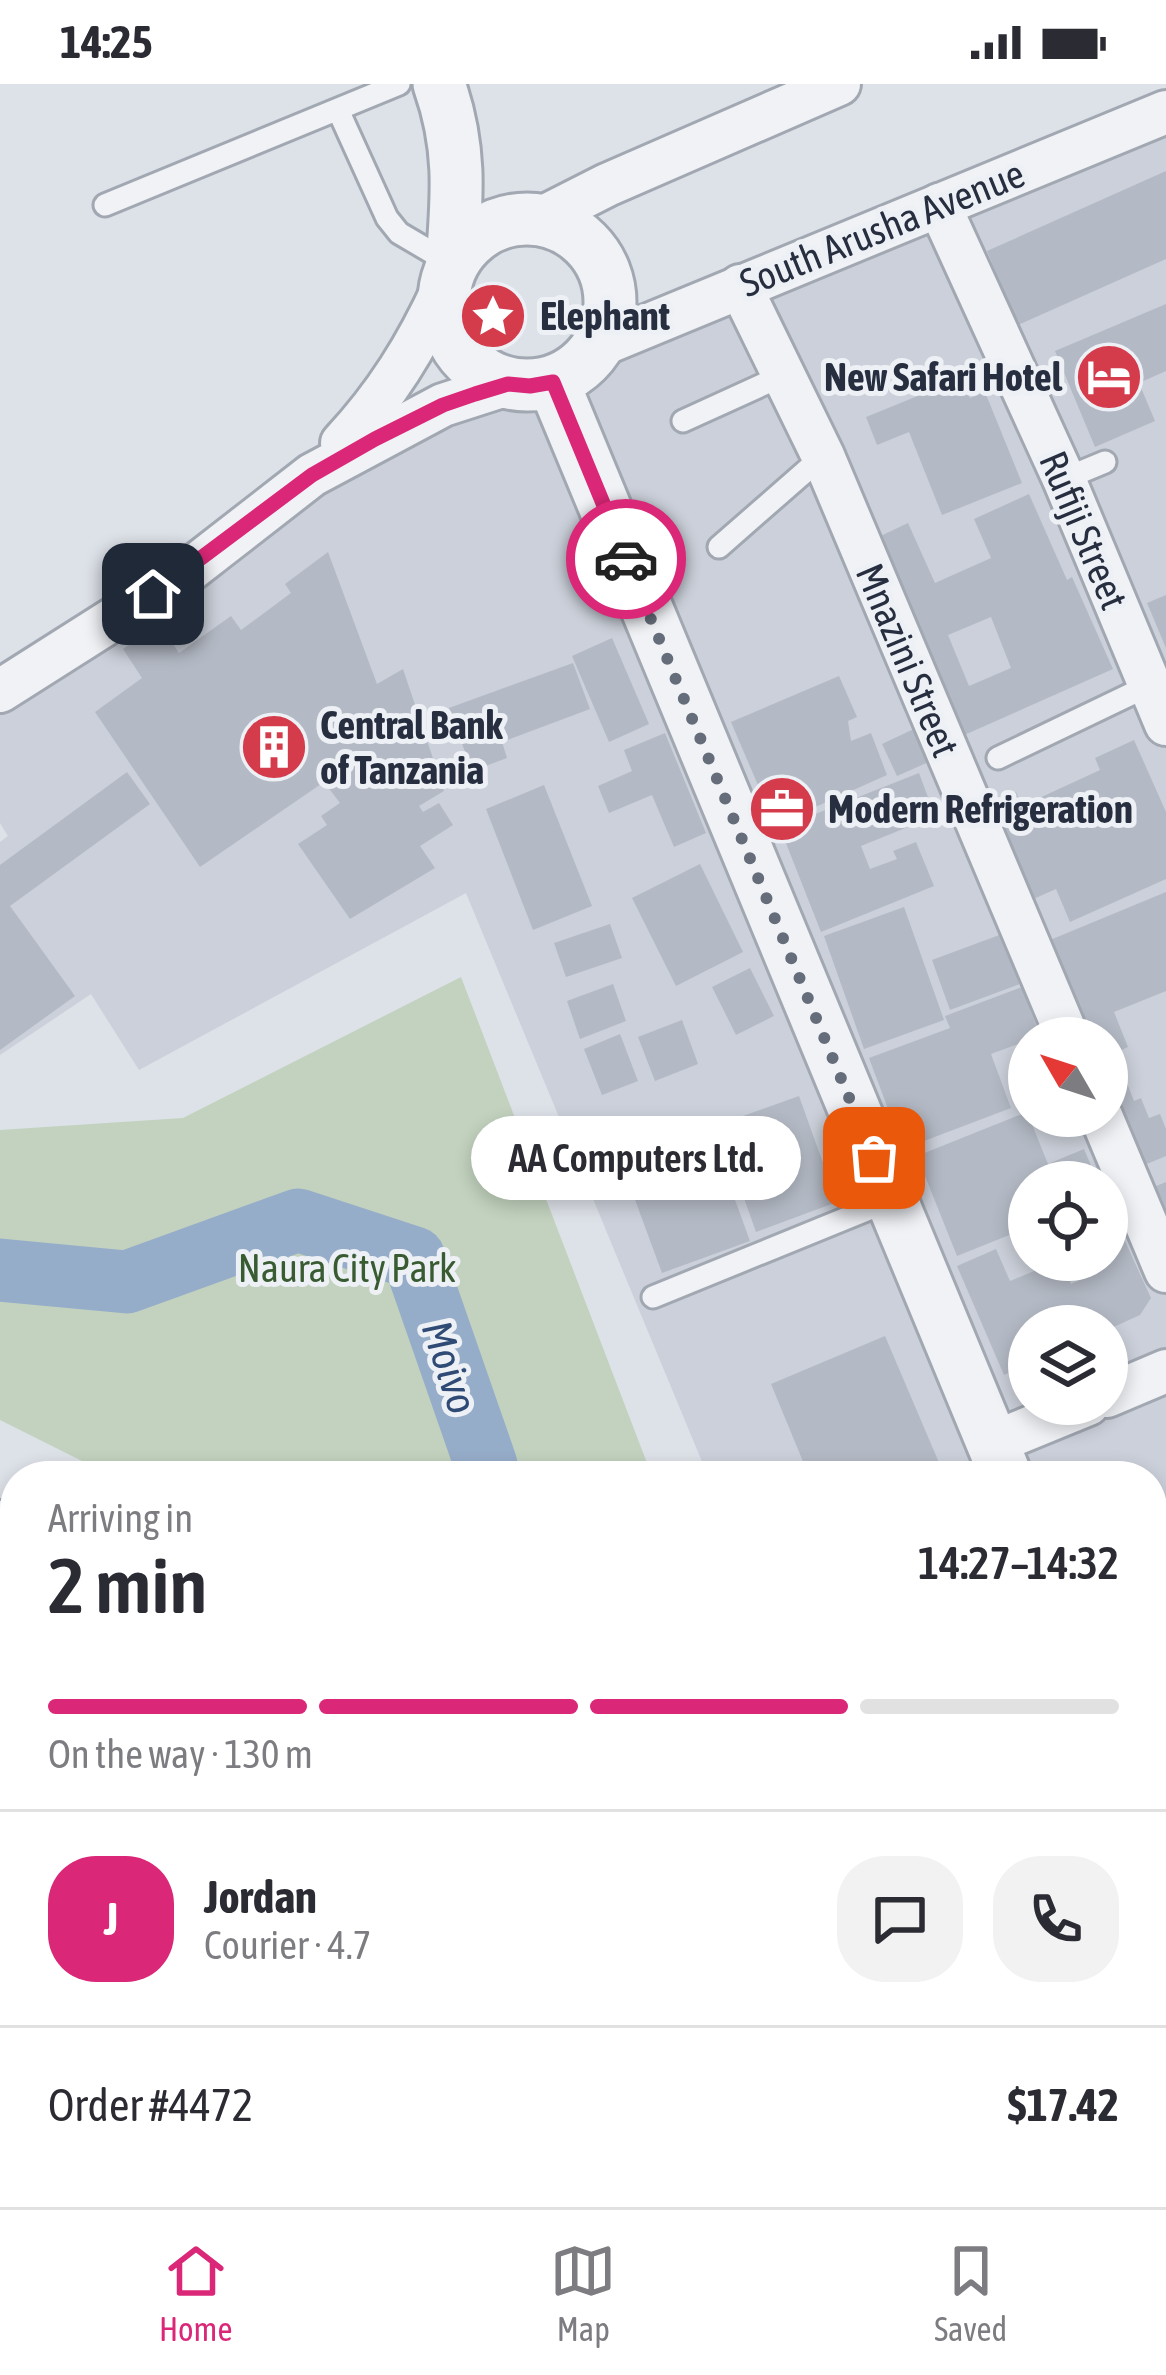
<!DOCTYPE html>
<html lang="en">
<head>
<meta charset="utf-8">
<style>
	body { margin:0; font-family:"Asap Condensed",sans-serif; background:#f2f2f3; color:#2b2b33; height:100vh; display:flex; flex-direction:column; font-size:45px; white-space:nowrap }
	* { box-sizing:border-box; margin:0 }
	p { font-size:39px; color:#7c7c81 }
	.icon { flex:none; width:66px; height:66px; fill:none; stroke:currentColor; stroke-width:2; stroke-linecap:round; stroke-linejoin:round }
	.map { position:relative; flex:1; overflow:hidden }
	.panel { position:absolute; left:0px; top:1377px; width:1167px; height:747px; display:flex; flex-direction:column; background:#fff; border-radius:48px 48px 0 0; box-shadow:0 6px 18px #0003 }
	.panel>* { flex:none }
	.needle { width:78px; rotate:309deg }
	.controls { position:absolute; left:1008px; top:933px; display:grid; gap:24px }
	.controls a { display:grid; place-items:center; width:120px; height:120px; border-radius:50%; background:#fff; box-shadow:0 6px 18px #0003; font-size:60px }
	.pin { position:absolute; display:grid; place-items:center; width:102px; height:102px; color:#fff; margin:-51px; border-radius:24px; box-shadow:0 6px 18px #0006 }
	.courier { position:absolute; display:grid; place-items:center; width:120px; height:120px; margin:-60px; border:9px solid #db2777; border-radius:50%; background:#fff; color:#222; box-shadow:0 3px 15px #0007 }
	.bubble { position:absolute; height:84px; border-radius:42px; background:#fff; box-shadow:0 6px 18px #0003; font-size:39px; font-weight:600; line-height:84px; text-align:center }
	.headline em { font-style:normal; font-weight:600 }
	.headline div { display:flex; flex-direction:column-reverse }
	.headline { display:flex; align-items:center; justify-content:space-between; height:204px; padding:0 48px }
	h1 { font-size:78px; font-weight:600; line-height:90px }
	.bar { display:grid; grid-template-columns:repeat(4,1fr); gap:18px 12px; align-content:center; height:144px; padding:0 48px }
	.bar i { height:15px; border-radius:9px; background:#e1e1e2 }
	.bar .selected { background:#db2777 }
	.bar p { grid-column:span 4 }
	.line { display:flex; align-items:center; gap:30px; padding:0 48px; border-top:3px solid #e1e1e2 }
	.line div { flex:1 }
	.round { display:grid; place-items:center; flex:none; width:126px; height:126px; border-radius:48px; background:#f2f2f3 }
	.status { display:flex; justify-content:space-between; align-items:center; height:84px; padding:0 60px; background:#fff; direction:ltr }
	.status svg { height:33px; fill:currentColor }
	.tabs { display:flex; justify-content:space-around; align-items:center; height:168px; border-top:3px solid #e1e1e2; background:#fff; font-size:33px; color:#7c7c81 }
	.tabs a { display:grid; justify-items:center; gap:6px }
	.tabs .selected { color:#db2777 }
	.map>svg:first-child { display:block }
</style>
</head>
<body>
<div class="status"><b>14:25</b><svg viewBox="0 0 49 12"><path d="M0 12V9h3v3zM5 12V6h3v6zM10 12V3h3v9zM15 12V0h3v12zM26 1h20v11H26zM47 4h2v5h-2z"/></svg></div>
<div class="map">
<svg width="1166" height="2123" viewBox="0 0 1166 2123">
	<rect width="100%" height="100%" fill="#dde1e8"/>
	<g fill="#cbd0da" fill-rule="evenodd">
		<path d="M1166,33v2090h-152l-6,-14h144v-717h-444l-242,-583 -327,177 -48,-76 -91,61v-213l8,-6 -8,-13v-116l228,-136 238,-189 78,17 79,-52zM1029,954h78v78h-78zM1029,1098h78v78h-78zM1029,1242h78v78h-78z"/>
		<path d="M15,1623v361l-15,9v-363z"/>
	</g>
	<g fill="#c2d2be">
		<path d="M461,893l191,499h-540l-112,-56v-290l183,-12z"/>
		<path d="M612,2109h226l1,14h-221z"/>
	</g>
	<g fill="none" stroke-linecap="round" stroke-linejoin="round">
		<g stroke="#96adca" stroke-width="63">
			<path d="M0,1186l127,12 171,-62 116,38 72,207v11"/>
			<path d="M747,2109l7,14"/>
		</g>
	</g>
	<g fill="#b4bac5" fill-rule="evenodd">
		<path d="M1166,87v88l-148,66 -31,-74z"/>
		<path d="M1166,220v67l-27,12 16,38 -60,26 -40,-96z"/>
		<path d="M962,294l8,20 15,-6 37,91 -80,32 -33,-83 -32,13 -11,-28z"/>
		<path d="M1029,410l38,86 5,-3 41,92 -160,71 -83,-199 38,-18 27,60 56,-25 -17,-39zM991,533l20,51 -42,18 -21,-51z"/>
		<path d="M328,468l49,132 26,-15 41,122 -25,15 4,6 16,-9 14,22 -33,21 15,22 -85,51 -52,-75 29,-19 -6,-9 19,-13 -16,-21 -124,85 -105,-155 47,-34 -19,-29 37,-25 19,29 52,-37 10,14 50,-37 -6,-9z"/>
		<path d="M1166,511v53l-19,-45z"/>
		<path d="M612,554l37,86 -40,18 -37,-86z"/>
		<path d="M573,579l17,46 -88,33 5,16 -35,13 -23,-63z"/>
		<path d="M839,592l18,41 -9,4 3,20 20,-8 16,42 -112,50 -44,-103z"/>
		<path d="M916,644l15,33 -34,15 -15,-32z"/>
		<path d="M665,649l41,100 -32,14 -22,-52 -43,18 -11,-27 34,-15 -8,-21z"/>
		<path d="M1134,656l32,72v67l-96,43 -14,-33 -36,16 -40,-97 36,-16 6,14 78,-36 -5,-12z"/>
		<path d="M127,688l23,32 -140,102 65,90 -75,54v-185z"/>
		<path d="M919,689l16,43 -74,30 9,23 27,-10 -4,-8 23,-9 18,44 -113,46 -41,-104z"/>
		<path d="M544,701l48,121 -59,24 -47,-121z"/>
		<path d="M700,780l43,88 -67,34 -44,-88z"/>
		<path d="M1166,808v99l-52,21 14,35 -13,6 19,48 7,-3 8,20 11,-4 6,15v27l-36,15 -23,-56v-77h-31l-38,-93z"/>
		<path d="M904,823l40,113 -80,29 -40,-113z"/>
		<path d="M610,840l12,34 -56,19 -12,-34z"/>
		<path d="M1002,850l18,50 -70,26 -18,-50z"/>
		<path d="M750,884l24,48 -38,19 -24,-48z"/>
		<path d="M613,900l13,37 -46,18 -13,-38z"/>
		<path d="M1022,903l18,49 -49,18 20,54 -108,41 -34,-91 81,-30 -5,-12z"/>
		<path d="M682,936l16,44 -43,17 -17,-44z"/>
		<path d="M620,950l18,47 -36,14 -18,-46z"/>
		<path d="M799,1012l38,106 -81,30 -38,-107z"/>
		<path d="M1027,1028l21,52 36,-15 14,33h-69v45l-72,29 -40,-100z"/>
		<path d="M711,1045l10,25 -47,20 -10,-26z"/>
		<path d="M722,1080l28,77 -88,32 -28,-76z"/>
		<path d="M1166,1098v47l-17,-40z"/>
		<path d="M1124,1155l27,59 -11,17 -33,15v-4h-78v38l-25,11 -47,-109 39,-17 14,32 51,-21 10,24 22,-10 -4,-8 18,-6v-13z"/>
		<path d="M885,1252l58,136 -7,4h-127l-38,-92z"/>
		<path d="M1166,1464v234l-14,-33v-196z"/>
		<path d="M15,1668v28l-15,6v-27z"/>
		<path d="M15,1864v42l-15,7v-43z"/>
		<path d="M1166,2059v64h-139l-4,-14h129v-44z"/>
		<path d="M280,2109h17l5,14h-49l-1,-3z"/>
	</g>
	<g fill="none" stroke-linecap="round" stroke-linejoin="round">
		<defs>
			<g id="service">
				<path d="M338,26l49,108 12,15 51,30"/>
				<path d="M105,121l294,-121"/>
				<path d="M683,337l101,-46"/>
				<path d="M1064,395l41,-17"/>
				<path d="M719,463l104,-91"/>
				<path d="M998,674l154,-74"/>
				<path d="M653,1213l238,-97"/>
				<path d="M948,2109l2,14"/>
			</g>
			<g id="minor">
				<path d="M939,121l125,274 102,245"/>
				<path d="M540,135l67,-34 232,-101"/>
				<path d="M740,202l83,170 245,582"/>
				<path d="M598,262l568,-234"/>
				<path d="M342,359c44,-47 75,-97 102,-156"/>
				<path d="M0,607l186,-118 126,-98 131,-70 65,-21"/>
				<path d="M1101,1032l65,155"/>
				<path d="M1107,1312l59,-25"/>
				<path d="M993,1359l95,-39"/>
				<path d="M0,1438l15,9"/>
				<path d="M518,2109l8,14"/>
			</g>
			<g id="tertiary">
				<path d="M439,0c23,64 18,114 13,180"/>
				<circle cx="527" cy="218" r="83"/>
				<path d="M553,298l453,1094"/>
				<path d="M1152,1754l14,35"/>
			</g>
		</defs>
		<use href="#service" stroke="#a2a8b2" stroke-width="27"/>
		<use href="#minor" stroke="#a2a8b2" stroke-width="48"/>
		<use href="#tertiary" stroke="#a2a8b2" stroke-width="57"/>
		<use href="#service" stroke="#f0f2f6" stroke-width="21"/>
		<use href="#minor" stroke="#f0f2f6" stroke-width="42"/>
		<use href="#tertiary" stroke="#f0f2f6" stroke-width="51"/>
	</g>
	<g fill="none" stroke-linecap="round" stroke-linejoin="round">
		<path stroke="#666d7a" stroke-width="12" stroke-dasharray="0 21.6" d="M626,475l248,599"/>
		<path stroke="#db2777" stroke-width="15" d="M153,510l159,-119 63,-36 68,-34 32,-11 33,-10 22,2 23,-4 73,177"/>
	</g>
	<defs>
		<symbol id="sight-disc" viewBox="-11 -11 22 22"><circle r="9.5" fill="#d43b4b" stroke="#edf0f5"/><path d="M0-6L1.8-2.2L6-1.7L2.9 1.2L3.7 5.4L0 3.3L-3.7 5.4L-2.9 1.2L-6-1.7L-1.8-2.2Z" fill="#fff"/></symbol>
		<symbol id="hotel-disc" viewBox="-11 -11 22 22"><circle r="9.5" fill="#d43b4b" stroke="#edf0f5"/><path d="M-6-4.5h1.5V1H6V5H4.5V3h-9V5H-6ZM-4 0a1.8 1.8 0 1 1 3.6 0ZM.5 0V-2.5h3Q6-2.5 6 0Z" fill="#fff"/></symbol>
		<symbol id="building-disc" viewBox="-11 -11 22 22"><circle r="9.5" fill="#d43b4b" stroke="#edf0f5"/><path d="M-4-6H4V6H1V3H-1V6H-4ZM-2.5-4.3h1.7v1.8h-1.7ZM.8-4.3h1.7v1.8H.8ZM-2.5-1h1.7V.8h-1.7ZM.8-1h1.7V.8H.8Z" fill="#fff"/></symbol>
		<symbol id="office-disc" viewBox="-11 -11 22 22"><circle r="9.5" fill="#d43b4b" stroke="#edf0f5"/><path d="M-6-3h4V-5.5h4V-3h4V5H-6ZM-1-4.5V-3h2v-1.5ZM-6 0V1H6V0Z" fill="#fff"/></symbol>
	</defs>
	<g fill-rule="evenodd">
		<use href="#sight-disc" x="455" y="194" width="76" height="76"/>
		<use href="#hotel-disc" x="1071" y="255" width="76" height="76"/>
		<use href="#building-disc" x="236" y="625" width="76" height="76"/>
		<use href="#office-disc" x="744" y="687" width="76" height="76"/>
	</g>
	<g text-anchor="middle" stroke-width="10" stroke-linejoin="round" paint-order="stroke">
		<g font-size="39" fill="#262e3f" stroke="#edf0f5">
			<text transform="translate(882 144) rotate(-22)" y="14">South Arusha Avenue</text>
			<text transform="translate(1084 446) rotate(67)" y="14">Rufiji Street</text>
			<text transform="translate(908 576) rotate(67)" y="14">Mnazini Street</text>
		</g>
		<g font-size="39" font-weight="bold" fill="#262e3f" stroke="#edf0f5" text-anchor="start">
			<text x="540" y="246">Elephant</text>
			<text x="1062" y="307" text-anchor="end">New Safari Hotel</text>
			<text x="320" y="655">Central Bank<tspan x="320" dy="45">of Tanzania</tspan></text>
			<text x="828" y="739">Modern Refrigeration</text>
		</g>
		<g font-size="39" fill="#385b32" stroke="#edf0f5">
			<text x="347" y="1198">Naura City Park</text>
		</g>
		<g font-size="42" font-style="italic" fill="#2e4a75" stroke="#edf0f5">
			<text transform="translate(450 1283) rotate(72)" y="15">Moivo</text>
		</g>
	</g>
</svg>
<div class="controls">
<a><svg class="needle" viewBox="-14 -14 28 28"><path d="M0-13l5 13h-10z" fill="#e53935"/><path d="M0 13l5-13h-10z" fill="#7c7c81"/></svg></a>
<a><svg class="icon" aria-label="locate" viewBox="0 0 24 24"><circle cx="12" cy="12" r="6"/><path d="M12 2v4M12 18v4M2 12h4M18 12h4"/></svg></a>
<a><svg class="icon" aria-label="layers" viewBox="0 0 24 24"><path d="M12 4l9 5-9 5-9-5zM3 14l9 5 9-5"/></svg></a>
</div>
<div class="pin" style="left:874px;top:1074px;background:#ea580c"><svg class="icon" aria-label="bag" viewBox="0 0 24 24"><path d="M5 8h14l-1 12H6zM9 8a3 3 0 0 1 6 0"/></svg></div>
<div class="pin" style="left:153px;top:510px;background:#1f2937"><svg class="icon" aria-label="home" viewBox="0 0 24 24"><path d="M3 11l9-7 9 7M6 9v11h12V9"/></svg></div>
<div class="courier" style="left:626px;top:475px"><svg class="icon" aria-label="car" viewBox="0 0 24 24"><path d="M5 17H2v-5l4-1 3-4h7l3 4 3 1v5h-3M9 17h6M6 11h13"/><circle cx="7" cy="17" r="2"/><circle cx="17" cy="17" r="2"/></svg></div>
<div class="bubble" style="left:471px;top:1032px;width:330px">AA Computers Ltd.</div>
<section class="panel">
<div class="headline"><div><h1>2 min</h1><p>Arriving in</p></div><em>14:27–14:32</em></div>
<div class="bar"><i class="selected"></i><i class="selected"></i><i class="selected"></i><i></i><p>On the way · 130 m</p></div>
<div class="line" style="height:216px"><b class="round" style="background:#db2777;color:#fff">J</b><div><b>Jordan</b><p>Courier · 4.7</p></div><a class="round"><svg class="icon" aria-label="chat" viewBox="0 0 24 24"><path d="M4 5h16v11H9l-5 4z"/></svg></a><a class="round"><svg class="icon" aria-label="phone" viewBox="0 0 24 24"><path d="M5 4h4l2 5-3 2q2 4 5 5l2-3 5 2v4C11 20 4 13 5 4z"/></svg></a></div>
<div class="line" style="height:156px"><div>Order #4472</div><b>$17.42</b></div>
</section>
</div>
<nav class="tabs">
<a class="selected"><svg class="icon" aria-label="home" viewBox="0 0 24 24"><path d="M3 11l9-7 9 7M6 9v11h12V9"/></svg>Home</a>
<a><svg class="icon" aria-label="map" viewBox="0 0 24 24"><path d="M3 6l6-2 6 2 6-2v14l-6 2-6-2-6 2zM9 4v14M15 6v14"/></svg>Map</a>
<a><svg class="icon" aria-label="saved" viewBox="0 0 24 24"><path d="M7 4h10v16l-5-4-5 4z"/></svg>Saved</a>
</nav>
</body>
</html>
